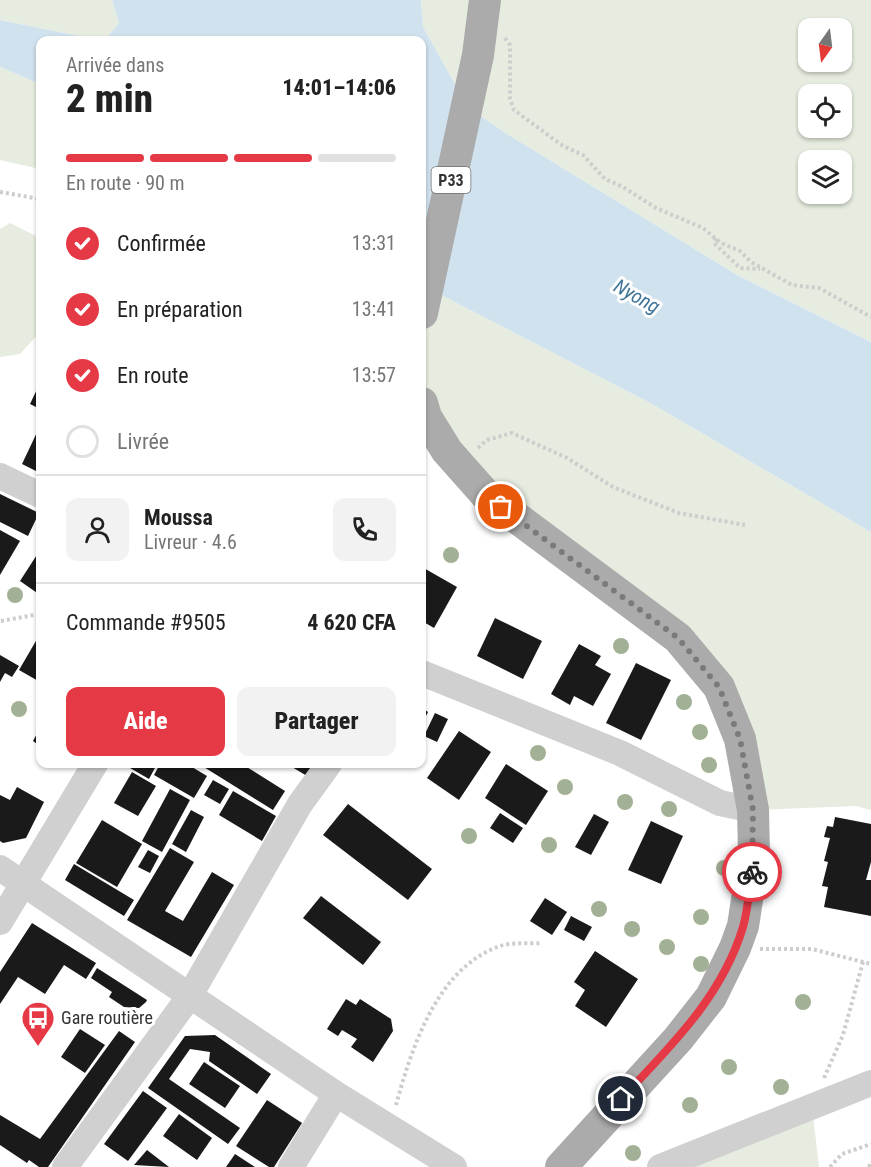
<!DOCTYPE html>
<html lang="fr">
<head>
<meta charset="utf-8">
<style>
	body { margin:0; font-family:"Roboto Condensed",sans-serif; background:#f2f2f2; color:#222; height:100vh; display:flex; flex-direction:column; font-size:22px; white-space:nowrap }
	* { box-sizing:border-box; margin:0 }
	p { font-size:20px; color:#767676 }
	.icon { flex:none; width:33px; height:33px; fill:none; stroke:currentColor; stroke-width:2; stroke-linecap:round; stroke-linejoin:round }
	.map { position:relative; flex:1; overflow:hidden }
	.sheet { position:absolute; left:36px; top:36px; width:390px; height:732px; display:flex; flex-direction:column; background:#fff; border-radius:12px; box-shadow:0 2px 4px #0004 }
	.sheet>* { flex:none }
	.needle { width:39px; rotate:194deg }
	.buttons { position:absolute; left:798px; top:18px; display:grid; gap:12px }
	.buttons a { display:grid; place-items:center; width:54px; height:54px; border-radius:12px; background:#fff; box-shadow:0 2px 4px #0004; font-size:30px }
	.pin { position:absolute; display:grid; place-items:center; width:51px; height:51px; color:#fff; margin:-26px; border:3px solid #fff; border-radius:50%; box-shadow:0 2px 6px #0007 }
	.courier { position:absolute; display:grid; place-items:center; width:60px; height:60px; margin:-30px; border:4px solid #e63946; border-radius:50%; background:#fff; color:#222; box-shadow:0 2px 8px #0007 }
	.headline em { font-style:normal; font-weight:800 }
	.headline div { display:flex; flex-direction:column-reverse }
	.headline { display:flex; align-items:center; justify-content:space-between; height:102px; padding:0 30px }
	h1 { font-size:39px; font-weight:800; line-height:45px }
	.bar { display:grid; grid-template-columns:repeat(4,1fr); gap:9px 6px; align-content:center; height:72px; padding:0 30px }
	.bar i { height:8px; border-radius:4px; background:#e0e0e0 }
	.bar .selected { background:#e63946 }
	.bar p { grid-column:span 4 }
	.line { display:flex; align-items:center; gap:15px; padding:0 30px; border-top:2px solid #e0e0e0 }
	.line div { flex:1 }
	.round { display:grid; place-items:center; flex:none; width:63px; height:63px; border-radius:12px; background:#f2f2f2 }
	ol { padding:0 30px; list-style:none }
	li { display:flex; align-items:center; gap:18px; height:66px }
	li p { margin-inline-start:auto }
	li .icon { padding:6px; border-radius:50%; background:#e63946; color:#fff; stroke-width:4 }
	li:last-child { color:#767676 }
	li i { width:33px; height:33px; border:3px solid #e0e0e0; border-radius:50% }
	.primary-button { display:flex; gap:12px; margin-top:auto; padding:12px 30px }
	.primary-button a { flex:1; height:69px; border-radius:12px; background:#e63946; color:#fff; font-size:24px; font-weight:800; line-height:69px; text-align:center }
	.primary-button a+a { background:#f2f2f2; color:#222 }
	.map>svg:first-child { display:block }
</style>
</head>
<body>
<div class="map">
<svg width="871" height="1167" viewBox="0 0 871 1167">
	<rect width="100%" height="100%" fill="#fff"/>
	<g fill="#e6ecdf" fill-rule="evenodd">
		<path d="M0,0h112l7,23 -14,17h-6l-99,-20z"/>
		<path d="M421,0h450v342l-134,-67 -230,-141 -39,-27 -45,-80zM808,28h34v34h-34zM808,94h34v34h-34zM808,160h34v34h-34z"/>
		<path d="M0,67l40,17v85l-40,-9z"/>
		<path d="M10,223l30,15v94l-20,22 -20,3v-128z"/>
		<path d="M422,285l232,120 217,127v278l-15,-4 -103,4 -34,-123 -173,-146 -124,-138z"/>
		<path d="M812,1107l7,60h-160z"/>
	</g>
	<g fill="#cfe2ee">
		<path d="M112,0h309l2,27 45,80 39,27 230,141 134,67v190l-217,-127 -232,-120v-245h-317l14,-17z"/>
		<path d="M0,20l99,20h-59v44l-40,-17z"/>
	</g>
	<g fill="#1a1a1a">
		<path d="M40,383v26l-10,-5z"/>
		<path d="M40,426v47l-18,-9z"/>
		<path d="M0,494l39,19 -11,23 -28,-14z"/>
		<path d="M0,530l20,11 -20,34z"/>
		<path d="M40,550v45l-20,-14z"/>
		<path d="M422,567l35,20 -23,41 -12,-7z"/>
		<path d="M495,618l47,23 -19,38 -46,-23z"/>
		<path d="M40,634v48l-21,-12z"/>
		<path d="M579,644l22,12 -6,9 16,9 -18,32 -19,-10 -4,9 -19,-11z"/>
		<path d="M0,655l19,11 -7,11 -7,-4 -5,9z"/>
		<path d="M636,663l35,17 -30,60 -35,-17z"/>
		<path d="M422,708l6,4 -6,12z"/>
		<path d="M435,713l13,6 -11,23 -13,-6z"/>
		<path d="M40,728v18l-7,-5z"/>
		<path d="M459,731l32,21 -32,48 -32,-22z"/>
		<path d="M133,764h24l-8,15 -19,-11z"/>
		<path d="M160,764h27l20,12 -13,22 -40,-23z"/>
		<path d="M199,764h43l43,27 -12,19z"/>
		<path d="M287,764h27l-7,12z"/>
		<path d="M506,764l42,27 -22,34 -41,-27z"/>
		<path d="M132,772l24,14 -18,30 -24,-13z"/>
		<path d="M213,780l16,9 -9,15 -16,-9z"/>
		<path d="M17,787l27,15 -18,36 -23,5 -3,-2v-46l10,5z"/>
		<path d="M170,789l20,11 -28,52 -20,-11z"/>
		<path d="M233,791l43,25 -14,25 -43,-26z"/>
		<path d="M348,804l84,65 -24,31 -85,-65z"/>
		<path d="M191,810l13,7 -18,35 -14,-8z"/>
		<path d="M500,813l23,15 -10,15 -23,-15z"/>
		<path d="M594,814l15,8 -18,33 -16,-8z"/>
		<path d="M835,817l36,7v38l-5,18h5v36l-47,-9 4,-20 -6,-1 6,-24 -4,-1 6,-23 -6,-1 3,-11 6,1z"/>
		<path d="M102,820l40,24 -25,43 -41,-24z"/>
		<path d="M651,821l32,15 -22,48 -33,-14z"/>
		<path d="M170,848l24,14 -29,49 18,10 29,-49 22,13 -43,72 -64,-37z"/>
		<path d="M148,850l11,6 -9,17 -12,-6z"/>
		<path d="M74,864l60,36 -10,16 -59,-36z"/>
		<path d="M321,896l60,46 -18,23 -60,-47z"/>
		<path d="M545,898l22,14 -15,23 -22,-14z"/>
		<path d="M571,916l21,11 -8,14 -20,-11z"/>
		<path d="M32,923l64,40 -10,16 -22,-14 -19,29 -27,-17 -18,27v-32z"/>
		<path d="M595,951l43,28 -32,48 -31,-21 10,-16 -11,-8z"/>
		<path d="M97,968l50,32 -1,2 -7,6 -15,-1 -15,-10 3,-5 -21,-14z"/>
		<path d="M346,999l10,6 4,-6 31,20 2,12 -20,31 -22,-15 6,-8 -15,-9 -4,6 -11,-7z"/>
		<path d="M80,1029l25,16 -20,28 -24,-16z"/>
		<path d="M119,1031l16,11 -87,125h-9l-10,-7 -2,3 -27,-18v-30l40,24z"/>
		<path d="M215,1035l56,39 -14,20 -48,-33 1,-9 -20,-3 -21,30 71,49 -12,16 -80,-56 37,-52z"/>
		<path d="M204,1062l36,24 -15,22 -36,-24z"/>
		<path d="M143,1091l24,17 -39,53 -24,-17z"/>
		<path d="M267,1100l35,23 -28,44h-5l-33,-21z"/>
		<path d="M179,1114l33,24 -15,22 -34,-24z"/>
		<path d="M147,1150l22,17 -35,-2z"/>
		<path d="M235,1154l20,13h-29z"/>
	</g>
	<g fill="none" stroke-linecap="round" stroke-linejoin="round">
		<g stroke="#cdcdcd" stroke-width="4" stroke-dasharray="3 3" stroke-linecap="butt">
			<path d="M505,38l5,7v54l4,11 49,36 20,9 22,24 18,8 33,21 47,20 18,15 19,8 11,11 41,23 27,3 52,29"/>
			<path d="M0,192l40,7"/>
			<path d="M716,238l-2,5 26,25 20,1"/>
			<path d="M478,448l9,-8 25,-7 55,25 46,29 66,26 66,12"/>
			<path d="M1,621l33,-6 6,2"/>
			<path d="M760,949h52l59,15"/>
			<path d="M824,1078l19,-43 20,-73"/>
			<path d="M396,1105c16,-58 41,-137 104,-159 12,-4 29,-2 42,-3"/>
			<path d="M830,1167l12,-13 29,-10"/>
			<path d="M869,1167l2,-5"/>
		</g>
		<g stroke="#d0d0d0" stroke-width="26">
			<path d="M0,476l40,19"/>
			<path d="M422,673l198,80 100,50 33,7"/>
			<path d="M0,868l336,226 118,73"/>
			<path d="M0,922l95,-158"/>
			<path d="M65,1167l124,-170 111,-193 29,-40"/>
			<path d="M291,1167l45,-73"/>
			<path d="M660,1167l211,-84"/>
		</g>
		<g stroke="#ababab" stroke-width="32">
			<path d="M422,313l56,-258 7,-55"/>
			<path d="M422,403l4,14 21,34 39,44 192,143 41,49 21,52 13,71 1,44 -11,72 -8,22 -24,49 -33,42 -117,128"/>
		</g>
	</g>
	<g fill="#a2b095">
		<circle cx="451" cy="555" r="8"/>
		<circle cx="15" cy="595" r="8"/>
		<circle cx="621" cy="646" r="8"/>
		<circle cx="684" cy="702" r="8"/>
		<circle cx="19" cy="709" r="8"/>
		<circle cx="700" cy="732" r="8"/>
		<circle cx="538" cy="753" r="8"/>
		<circle cx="709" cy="765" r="8"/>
		<circle cx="565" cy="787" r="8"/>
		<circle cx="625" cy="802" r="8"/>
		<circle cx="669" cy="809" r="8"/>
		<circle cx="469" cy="836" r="8"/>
		<circle cx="549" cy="845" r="8"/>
		<circle cx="724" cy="868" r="8"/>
		<circle cx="599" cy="909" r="8"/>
		<circle cx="701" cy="917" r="8"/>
		<circle cx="632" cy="929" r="8"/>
		<circle cx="667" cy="947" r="8"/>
		<circle cx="701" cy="964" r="8"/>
		<circle cx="803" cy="1002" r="8"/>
		<circle cx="729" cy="1067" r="8"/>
		<circle cx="781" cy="1087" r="8"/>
		<circle cx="690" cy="1105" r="8"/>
		<circle cx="633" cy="1153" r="8"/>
	</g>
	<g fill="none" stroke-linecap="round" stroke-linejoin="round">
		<path stroke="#7a7a7a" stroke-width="6" stroke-dasharray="0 10.8" d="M501,507l177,131 41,49 21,52 13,71 -1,62"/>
		<path stroke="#e63946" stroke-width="8" d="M621,1099c49,-52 101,-102 122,-172 5,-17 6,-37 9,-55"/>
	</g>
	<defs>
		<symbol id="bus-pin" viewBox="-11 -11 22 30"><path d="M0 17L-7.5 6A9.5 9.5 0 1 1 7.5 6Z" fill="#e63946" stroke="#fff"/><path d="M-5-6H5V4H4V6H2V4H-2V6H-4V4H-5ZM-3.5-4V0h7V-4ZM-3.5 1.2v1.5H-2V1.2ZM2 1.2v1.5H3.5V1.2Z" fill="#fff"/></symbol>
	</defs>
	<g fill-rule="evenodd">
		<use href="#bus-pin" x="19" y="999" width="38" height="52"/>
	</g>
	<g text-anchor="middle" stroke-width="6" stroke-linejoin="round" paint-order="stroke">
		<rect fill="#fff" stroke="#707070" stroke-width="1.5" x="431.5" y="167" width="39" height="26" rx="4.5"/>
		<g font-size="16" font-weight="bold" fill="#333">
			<text x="451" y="186">P33</text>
		</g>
		<g font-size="18" fill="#333" stroke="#fff" text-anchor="start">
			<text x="61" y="1024">Gare routière</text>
		</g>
		<g font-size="20" font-style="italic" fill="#3f7597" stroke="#fff">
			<text transform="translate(637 296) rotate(29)" y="7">Nyong</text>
		</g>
	</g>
</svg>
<div class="buttons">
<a><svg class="needle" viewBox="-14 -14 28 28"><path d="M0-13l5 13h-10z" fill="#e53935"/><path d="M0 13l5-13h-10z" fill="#767676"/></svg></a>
<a><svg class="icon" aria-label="locate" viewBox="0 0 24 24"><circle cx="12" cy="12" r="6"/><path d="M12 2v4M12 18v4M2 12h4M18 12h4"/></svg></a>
<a><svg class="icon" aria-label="layers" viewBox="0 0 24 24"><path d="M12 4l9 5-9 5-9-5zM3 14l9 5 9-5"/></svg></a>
</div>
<div class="pin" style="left:501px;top:507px;background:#ea580c"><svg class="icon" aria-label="bag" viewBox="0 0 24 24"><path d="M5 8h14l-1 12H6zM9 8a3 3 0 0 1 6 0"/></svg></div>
<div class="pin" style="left:621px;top:1099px;background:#1f2937"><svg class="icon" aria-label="home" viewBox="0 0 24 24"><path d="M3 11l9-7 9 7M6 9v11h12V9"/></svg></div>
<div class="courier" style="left:752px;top:872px"><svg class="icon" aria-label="bike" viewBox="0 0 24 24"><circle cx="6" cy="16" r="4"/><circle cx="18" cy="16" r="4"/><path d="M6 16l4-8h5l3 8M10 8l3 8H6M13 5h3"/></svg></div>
<section class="sheet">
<div class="headline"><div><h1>2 min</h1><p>Arrivée dans</p></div><em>14:01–14:06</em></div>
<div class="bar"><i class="selected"></i><i class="selected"></i><i class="selected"></i><i></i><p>En route · 90 m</p></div>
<ol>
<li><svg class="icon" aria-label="check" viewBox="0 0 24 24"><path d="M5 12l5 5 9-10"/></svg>Confirmée<p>13:31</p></li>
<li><svg class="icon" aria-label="check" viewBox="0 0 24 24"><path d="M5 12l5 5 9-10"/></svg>En préparation<p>13:41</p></li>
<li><svg class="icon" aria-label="check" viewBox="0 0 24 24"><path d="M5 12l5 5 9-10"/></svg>En route<p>13:57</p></li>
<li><i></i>Livrée</li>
</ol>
<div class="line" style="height:108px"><a class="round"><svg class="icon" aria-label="person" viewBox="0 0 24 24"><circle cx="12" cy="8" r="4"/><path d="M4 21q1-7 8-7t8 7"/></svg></a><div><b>Moussa</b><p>Livreur · 4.6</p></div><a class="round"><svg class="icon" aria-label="phone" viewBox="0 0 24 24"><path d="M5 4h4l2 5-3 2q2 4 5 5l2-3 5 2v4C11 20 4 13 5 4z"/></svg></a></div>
<div class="line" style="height:78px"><div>Commande #9505</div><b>4 620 CFA</b></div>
<div class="primary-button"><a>Aide</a><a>Partager</a></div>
</section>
</div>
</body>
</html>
